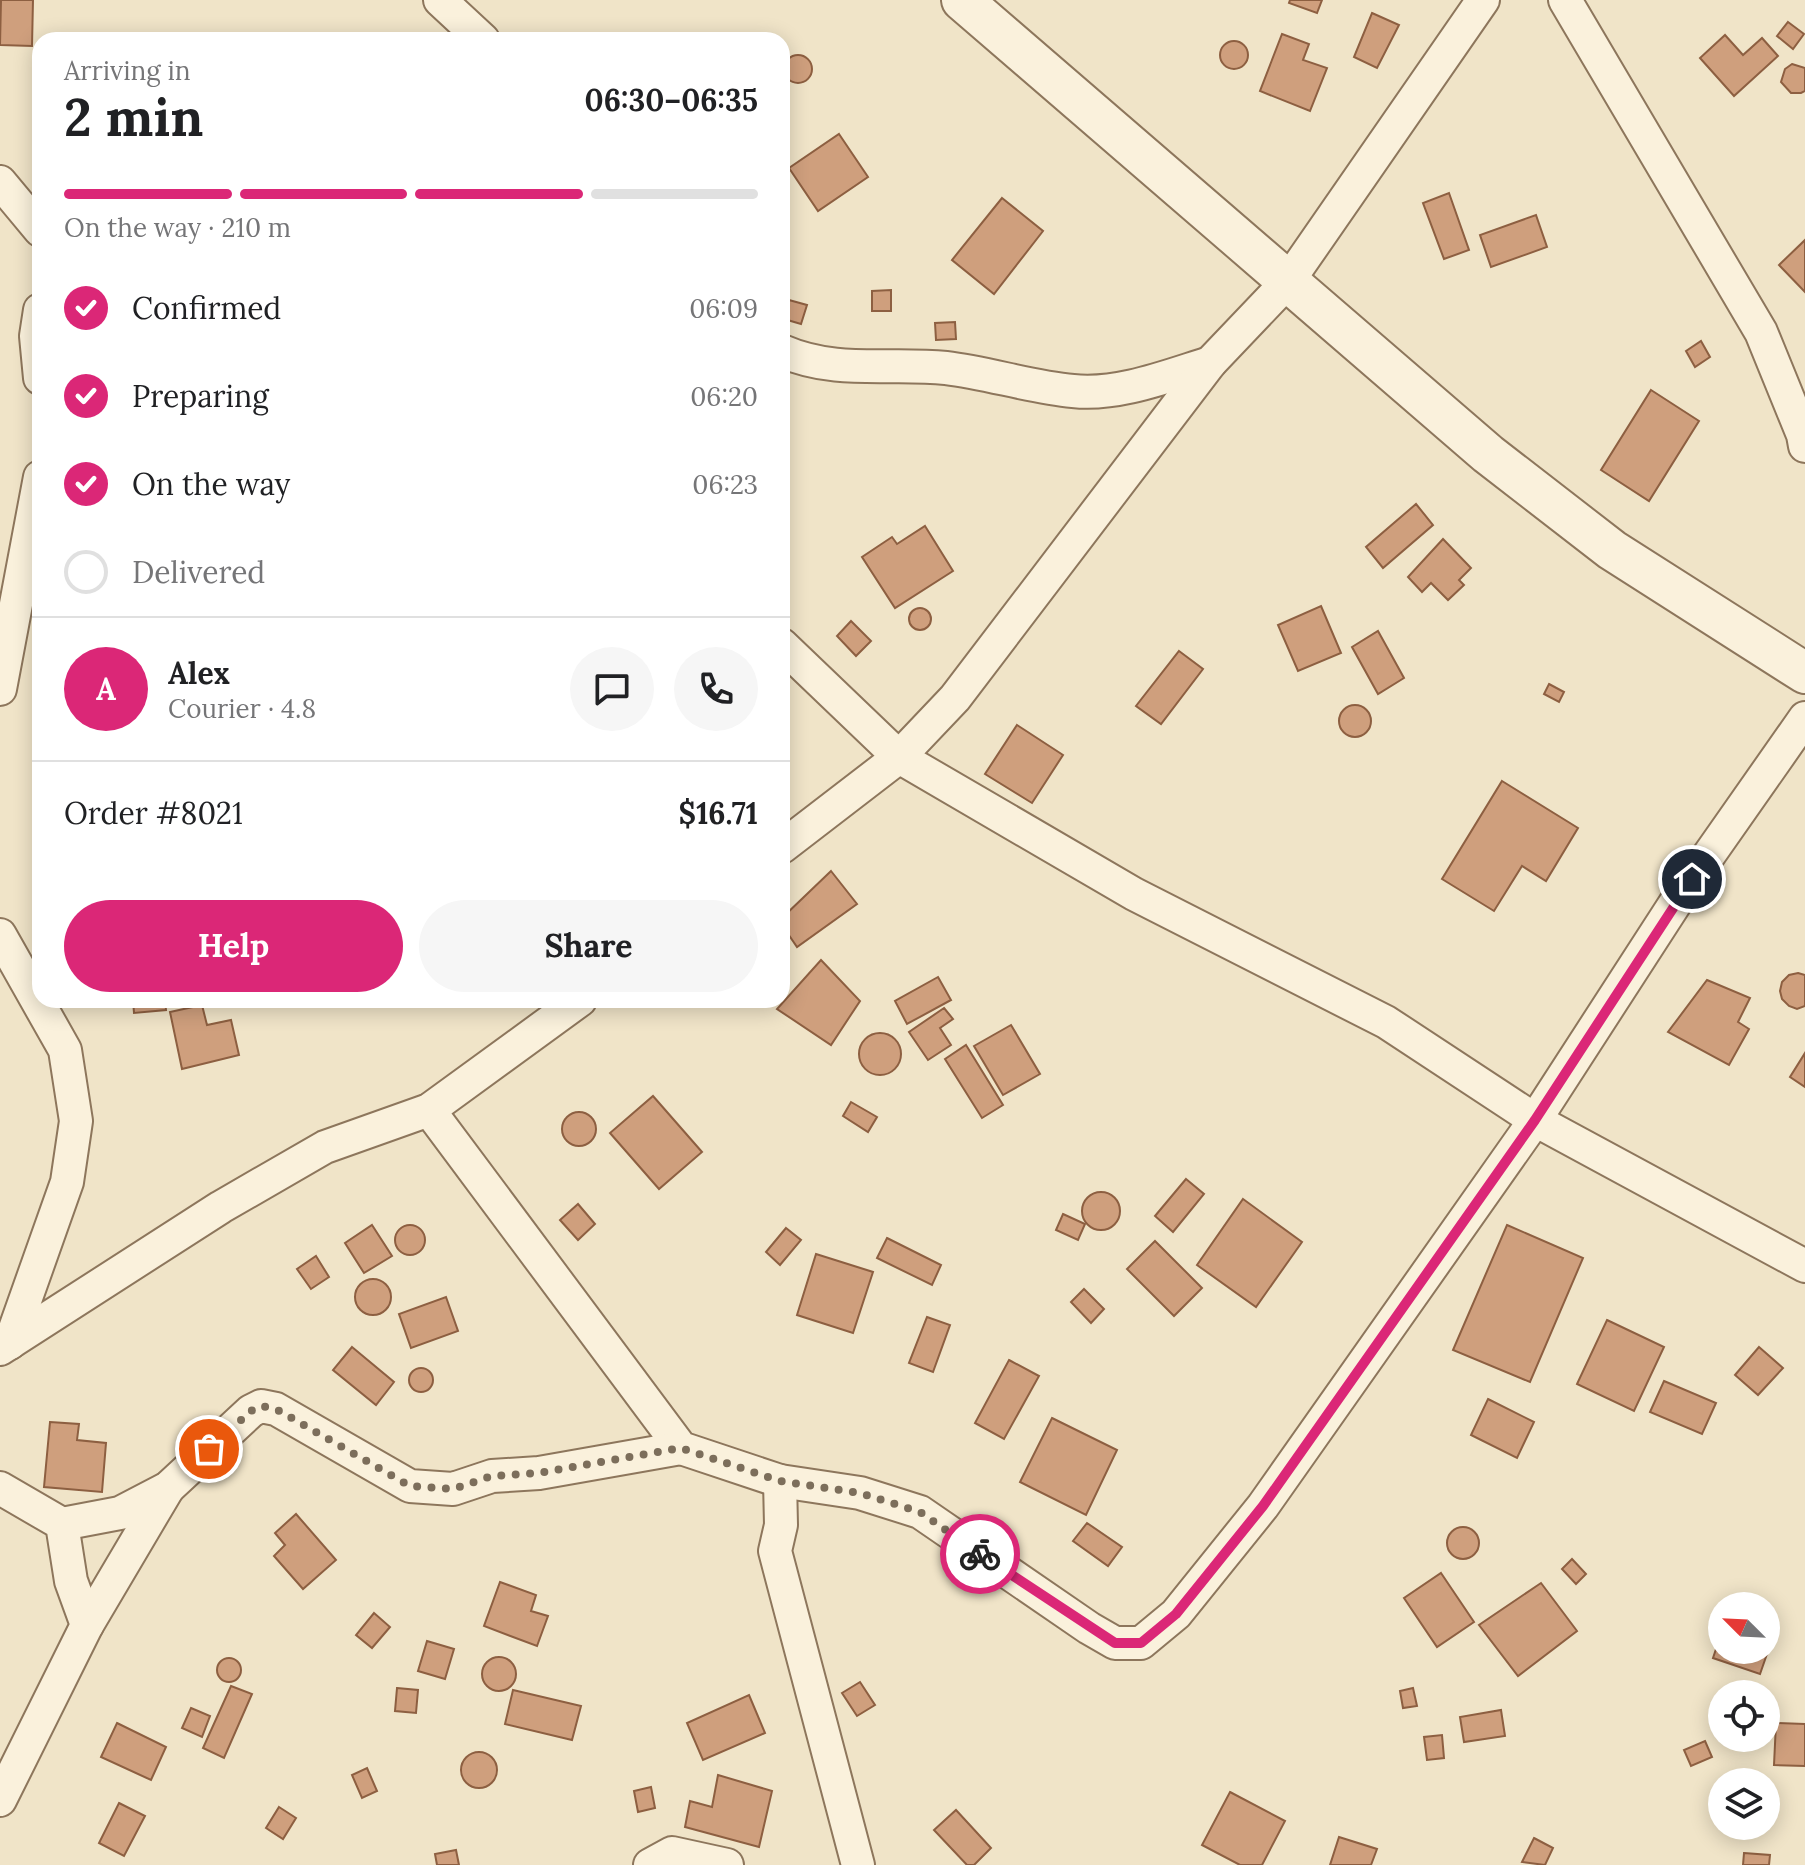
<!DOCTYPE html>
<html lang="en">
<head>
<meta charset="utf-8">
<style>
	body { margin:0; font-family:Lora,serif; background:#f6f6f6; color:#202124; height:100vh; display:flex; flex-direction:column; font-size:30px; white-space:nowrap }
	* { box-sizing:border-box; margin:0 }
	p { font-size:26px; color:#757577 }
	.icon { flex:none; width:44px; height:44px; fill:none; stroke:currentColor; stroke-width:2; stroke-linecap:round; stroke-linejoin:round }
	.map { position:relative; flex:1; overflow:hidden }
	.panel { position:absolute; left:32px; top:32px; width:758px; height:976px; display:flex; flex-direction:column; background:#fff; border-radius:24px; box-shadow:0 4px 20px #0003 }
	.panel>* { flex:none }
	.needle { width:52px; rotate:294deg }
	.controls { position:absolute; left:1708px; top:1592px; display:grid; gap:16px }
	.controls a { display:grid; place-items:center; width:72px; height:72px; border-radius:50%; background:#fff; box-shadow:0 4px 20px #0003; font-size:40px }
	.pin { position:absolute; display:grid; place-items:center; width:68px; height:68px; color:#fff; margin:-34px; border:4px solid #fff; border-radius:50%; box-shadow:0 2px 8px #0007 }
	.courier { position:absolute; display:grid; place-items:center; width:80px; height:80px; margin:-40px; border:6px solid #db2777; border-radius:50%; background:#fff; color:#222; box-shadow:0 2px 10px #0007 }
	.overview em { font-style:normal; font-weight:700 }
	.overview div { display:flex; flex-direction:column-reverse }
	.overview { display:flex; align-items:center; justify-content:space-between; height:136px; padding:0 32px }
	h1 { font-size:52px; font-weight:700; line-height:60px }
	.bar { display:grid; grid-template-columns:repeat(4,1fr); gap:12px 8px; align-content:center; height:96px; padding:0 32px }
	.bar i { height:10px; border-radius:6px; background:#e0e0e0 }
	.bar .current { background:#db2777 }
	.bar p { grid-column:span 4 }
	.line { display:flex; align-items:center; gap:20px; padding:0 32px; border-top:2px solid #e0e0e0 }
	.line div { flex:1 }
	.round { display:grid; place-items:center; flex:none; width:84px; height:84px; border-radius:42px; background:#f6f6f6 }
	ol { padding:0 32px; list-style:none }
	li { display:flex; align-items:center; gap:24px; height:88px }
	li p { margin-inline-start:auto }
	li .icon { padding:8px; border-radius:50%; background:#db2777; color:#fff; stroke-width:4 }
	li:last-child { color:#757577 }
	li i { width:44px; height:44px; border:4px solid #e0e0e0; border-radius:50% }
	.button { display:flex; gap:16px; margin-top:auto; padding:16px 32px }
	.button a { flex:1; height:92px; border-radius:48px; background:#db2777; color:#fff; font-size:32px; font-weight:700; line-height:92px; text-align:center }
	.button a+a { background:#f6f6f6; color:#202124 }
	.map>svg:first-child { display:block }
</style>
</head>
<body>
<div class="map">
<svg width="1805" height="1865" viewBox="0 0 1805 1865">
	<rect width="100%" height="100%" fill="#f0e4c8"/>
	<g fill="#cf9f7d" stroke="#8d5f41" stroke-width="2">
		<path d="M1,0h32l-1,46 -32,-1z"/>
		<path d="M1290,0h32l-5,13 -28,-10z"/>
		<path d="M1372,13l27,12 -22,43 -23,-11z"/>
		<path d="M1788,22l16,12 -11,15 -16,-13z"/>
		<path d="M1282,34l27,10 -6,16 24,8 -17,43 -50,-20z"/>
		<path d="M1725,35l18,20 19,-17 16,18 -44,40 -34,-38z"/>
		<circle cx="1234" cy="55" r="14"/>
		<circle cx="798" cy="69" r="14"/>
		<path d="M1792,64l13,4v23l-4,2h-10l-10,-11 4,-13z"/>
		<path d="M839,134l29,43 -50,34 -29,-43z"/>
		<path d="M1449,193l20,57 -25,9 -21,-56z"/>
		<path d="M1002,198l41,33 -49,63 -42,-34z"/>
		<path d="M1536,215l11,32 -56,20 -11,-32z"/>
		<path d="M1805,240v52l-26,-27z"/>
		<path d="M891,290v21h-19v-20z"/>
		<path d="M789,300l18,5 -6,19 -17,-5z"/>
		<path d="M955,322l1,17 -20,1 -1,-17z"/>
		<path d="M1701,341l9,16 -15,10 -9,-16z"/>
		<path d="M1651,390l48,31 -50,80 -48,-31z"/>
		<path d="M1416,504l17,21 -50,43 -17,-21z"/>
		<path d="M925,526l28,45 -58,37 -33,-51 30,-20 5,7z"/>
		<path d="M1443,539l28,29 -12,12 5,5 -16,15 -17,-17 -9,9 -14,-15z"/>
		<path d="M1321,606l20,47 -43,18 -20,-46z"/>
		<circle cx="920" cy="619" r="11"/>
		<path d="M851,621l20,20 -15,15 -19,-20z"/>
		<path d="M1378,631l26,47 -26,16 -26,-47z"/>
		<path d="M1179,651l24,18 -42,55 -25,-18z"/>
		<path d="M1549,684l15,8 -5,10 -15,-8z"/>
		<circle cx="1355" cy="721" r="16"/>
		<path d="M1017,725l46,30 -31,48 -47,-29z"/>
		<path d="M1502,781l76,47 -32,53 -24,-15 -28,45 -52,-32z"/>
		<path d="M831,871l26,33 -60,43 -15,-22v-7z"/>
		<path d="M821,960l39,41 -29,44 -54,-36z"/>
		<path d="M1798,973l7,2v31l-8,3 -8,-3 -7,-7 -2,-8 2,-9 7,-7z"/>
		<path d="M938,977l13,23 -44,24 -12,-23z"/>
		<path d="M1707,980l43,18 -12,24 11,7 -20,36 -61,-33z"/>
		<path d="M133,1000h32l1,10 -32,3z"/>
		<path d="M202,1005l5,20 24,-5 8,35 -57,14 -12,-57z"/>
		<path d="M944,1008l9,11 -13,9 11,17 -23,15 -19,-28z"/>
		<path d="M1011,1025l29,49 -37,21 -29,-49z"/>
		<circle cx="880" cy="1054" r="21"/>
		<path d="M966,1045l37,60 -21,13 -37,-59z"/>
		<path d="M1805,1053v34l-15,-10z"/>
		<path d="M653,1096l49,56 -43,37 -49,-56z"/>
		<path d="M851,1102l26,15 -9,15 -25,-16z"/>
		<circle cx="579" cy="1129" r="17"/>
		<path d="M1186,1179l18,15 -31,38 -18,-16z"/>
		<circle cx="1101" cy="1211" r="19"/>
		<path d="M1243,1199l59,43 -46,65 -59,-42z"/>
		<path d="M578,1204l17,20 -17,16 -18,-20z"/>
		<path d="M1063,1214l22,10 -7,16 -22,-10z"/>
		<path d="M372,1225l20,31 -28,17 -19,-30z"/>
		<path d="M1507,1225l76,33 -53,124 -77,-32z"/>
		<circle cx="410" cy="1240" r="15"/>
		<path d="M786,1228l15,12 -21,25 -14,-13z"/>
		<path d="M887,1238l54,27 -9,20 -55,-27z"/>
		<path d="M1155,1241l47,47 -28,28 -47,-47z"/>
		<path d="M816,1254l57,18 -20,61 -56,-18z"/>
		<path d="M316,1256l13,21 -18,12 -14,-20z"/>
		<circle cx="373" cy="1297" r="18"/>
		<path d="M1084,1289l20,20 -13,14 -20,-21z"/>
		<path d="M446,1297l12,34 -47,17 -12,-34z"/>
		<path d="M927,1317l23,8 -17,47 -24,-9z"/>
		<path d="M1607,1320l57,27 -30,64 -57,-27z"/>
		<path d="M352,1347l42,35 -18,23 -43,-35z"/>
		<path d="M1759,1347l24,21 -25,27 -23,-20z"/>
		<path d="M1009,1360l30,16 -35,63 -29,-16z"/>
		<circle cx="421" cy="1380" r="12"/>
		<path d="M1664,1381l52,22 -14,31 -52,-22z"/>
		<path d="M1488,1399l46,23 -17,36 -46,-23z"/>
		<path d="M1052,1418l65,32 -31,65 -66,-33z"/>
		<path d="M50,1422l29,2 -2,16 29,3 -4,49 -58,-5z"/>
		<path d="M296,1514l40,46 -33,29 -29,-33 11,-11 -10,-12z"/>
		<path d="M1087,1523l35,24 -14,19 -35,-25z"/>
		<circle cx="1463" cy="1543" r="16"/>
		<path d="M1572,1559l14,15 -10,10 -14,-15z"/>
		<path d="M1441,1573l33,49 -37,25 -33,-49z"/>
		<path d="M500,1582l36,13 -5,16 17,5 -11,30 -53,-20z"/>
		<path d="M1541,1583l36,48 -59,45 -39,-51z"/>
		<path d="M374,1613l16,14 -18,21 -16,-13z"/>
		<path d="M1766,1624l10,4 -16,46 -47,-16 9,-27v19h44z"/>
		<path d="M427,1641l27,8 -9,30 -27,-8z"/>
		<circle cx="499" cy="1674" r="17"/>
		<circle cx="229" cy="1670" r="12"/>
		<path d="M860,1682l15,23 -18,11 -15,-23z"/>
		<path d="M231,1686l21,8 -28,64 -21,-10z"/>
		<path d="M397,1688l21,2 -2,23 -21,-2z"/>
		<path d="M1413,1688l4,18 -14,2 -3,-17z"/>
		<path d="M513,1690l68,16 -9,34 -67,-16z"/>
		<path d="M749,1695l16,38 -62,27 -16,-37z"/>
		<path d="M191,1708l19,8 -8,21 -20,-9z"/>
		<path d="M1501,1710l4,26 -41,6 -4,-25z"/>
		<path d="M117,1723l49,24 -15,33 -50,-23z"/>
		<path d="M1776,1723l29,1v42l-31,-1z"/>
		<path d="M1442,1735l2,23 -17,2 -3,-23z"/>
		<path d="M1705,1741l7,16 -21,9 -7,-16z"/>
		<circle cx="479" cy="1770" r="18"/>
		<path d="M367,1768l10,23 -15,7 -10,-23z"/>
		<path d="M718,1775l54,16 -13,56 -74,-20 5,-26 22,6z"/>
		<path d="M651,1787l4,21 -17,4 -4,-21z"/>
		<path d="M1230,1792l55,29 -23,44h-22l-38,-20z"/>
		<path d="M119,1803l26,13 -21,40 -25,-13z"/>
		<path d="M279,1807l17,11 -13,21 -17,-11z"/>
		<path d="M956,1810l35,38 -17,17h-7l-33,-35z"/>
		<path d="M1339,1837l38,12 -6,16h-41z"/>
		<path d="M1534,1838l19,10 -8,17 -23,-3z"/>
		<path d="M456,1850l3,15h-22l-2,-11z"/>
		<path d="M1744,1853l26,2 -1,10h-26z"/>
	</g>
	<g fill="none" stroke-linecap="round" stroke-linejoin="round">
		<defs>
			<g id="minor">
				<path d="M440,0l43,40"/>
				<path d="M1565,0l196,332 42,103 2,11"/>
				<path d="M0,182l40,48"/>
				<path d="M40,310l-4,26 4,42"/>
				<path d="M782,351c55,24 107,11 164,17 42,5 84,19 127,23 45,5 95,-15 137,-28"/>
				<path d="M782,645l117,112 235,137 252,128 149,98 270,146"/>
				<path d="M0,689l40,-212"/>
				<path d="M782,847l117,-90 56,-59 255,-335 79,-83 194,-280"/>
				<path d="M0,935l65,115 11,71 -9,61 -57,161"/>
				<path d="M429,1110l252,338 99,33 80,12 60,19 169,116 26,15h26l35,-29 87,-108 272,-386 141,-218 129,-184"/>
				<path d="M0,1349l221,-142 104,-60 104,-37 151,-110"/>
				<path d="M780,1481l1,44 -6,26 83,314"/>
				<path d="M0,1488l62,36 9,57 16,44 -87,175"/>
				<path d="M62,1524l58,-11 48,-25 83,-77 10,-5 15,3 134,77 43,3 39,-13 47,-3 142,-25"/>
				<path d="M87,1625l81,-137"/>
				<path d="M650,1865l22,-12 55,12"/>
			</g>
			<path id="tertiary" d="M962,0l526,454 124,96 193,123"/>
		</defs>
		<use href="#minor" stroke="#8d765c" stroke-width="36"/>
		<use href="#tertiary" stroke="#8d765c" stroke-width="44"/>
		<use href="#minor" stroke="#faf1dc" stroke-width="32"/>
		<use href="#tertiary" stroke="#faf1dc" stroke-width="40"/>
	</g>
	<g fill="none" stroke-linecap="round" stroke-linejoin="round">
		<path stroke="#7c6e5b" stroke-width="8" stroke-dasharray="0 14.4" d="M209,1449l42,-38 10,-5 15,3 134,77 43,3 39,-13 47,-3 142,-25 99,33 80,12 60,19 60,42"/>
		<path stroke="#db2777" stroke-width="10" d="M980,1554l135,89h26l35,-29 87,-108 272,-386 157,-241"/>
	</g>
</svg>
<div class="controls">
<a><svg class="needle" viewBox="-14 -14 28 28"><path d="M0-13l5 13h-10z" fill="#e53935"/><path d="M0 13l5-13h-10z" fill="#757577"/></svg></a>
<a><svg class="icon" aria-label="locate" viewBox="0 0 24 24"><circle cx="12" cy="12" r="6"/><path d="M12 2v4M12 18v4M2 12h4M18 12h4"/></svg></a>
<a><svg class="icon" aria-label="layers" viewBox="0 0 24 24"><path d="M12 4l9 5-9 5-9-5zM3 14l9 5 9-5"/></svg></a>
</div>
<div class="pin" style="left:209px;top:1449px;background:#ea580c"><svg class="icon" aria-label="bag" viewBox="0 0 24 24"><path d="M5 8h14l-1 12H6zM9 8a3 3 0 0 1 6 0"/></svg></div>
<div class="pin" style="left:1692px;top:879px;background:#1f2937"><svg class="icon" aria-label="home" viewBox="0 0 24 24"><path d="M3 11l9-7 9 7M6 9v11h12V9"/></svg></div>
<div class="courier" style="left:980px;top:1554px"><svg class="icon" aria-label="bike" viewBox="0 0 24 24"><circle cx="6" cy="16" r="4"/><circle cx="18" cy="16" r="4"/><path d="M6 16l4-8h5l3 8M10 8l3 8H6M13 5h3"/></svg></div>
<section class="panel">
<div class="overview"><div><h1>2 min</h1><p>Arriving in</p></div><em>06:30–06:35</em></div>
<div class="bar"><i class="current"></i><i class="current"></i><i class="current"></i><i></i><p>On the way · 210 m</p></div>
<ol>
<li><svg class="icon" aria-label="check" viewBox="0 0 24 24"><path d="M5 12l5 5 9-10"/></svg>Confirmed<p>06:09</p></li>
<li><svg class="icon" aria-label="check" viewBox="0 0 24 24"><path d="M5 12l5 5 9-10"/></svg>Preparing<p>06:20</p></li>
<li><svg class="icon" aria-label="check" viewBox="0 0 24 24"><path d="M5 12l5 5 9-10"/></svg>On the way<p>06:23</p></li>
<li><i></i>Delivered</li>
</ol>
<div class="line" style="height:144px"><b class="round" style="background:#db2777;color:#fff">A</b><div><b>Alex</b><p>Courier · 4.8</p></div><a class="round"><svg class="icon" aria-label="chat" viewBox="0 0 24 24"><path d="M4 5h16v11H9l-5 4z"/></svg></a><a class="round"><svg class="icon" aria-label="phone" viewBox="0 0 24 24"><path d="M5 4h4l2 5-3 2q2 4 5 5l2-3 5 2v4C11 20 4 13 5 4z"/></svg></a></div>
<div class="line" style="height:104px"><div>Order #8021</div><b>$16.71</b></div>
<div class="button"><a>Help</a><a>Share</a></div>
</section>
</div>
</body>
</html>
